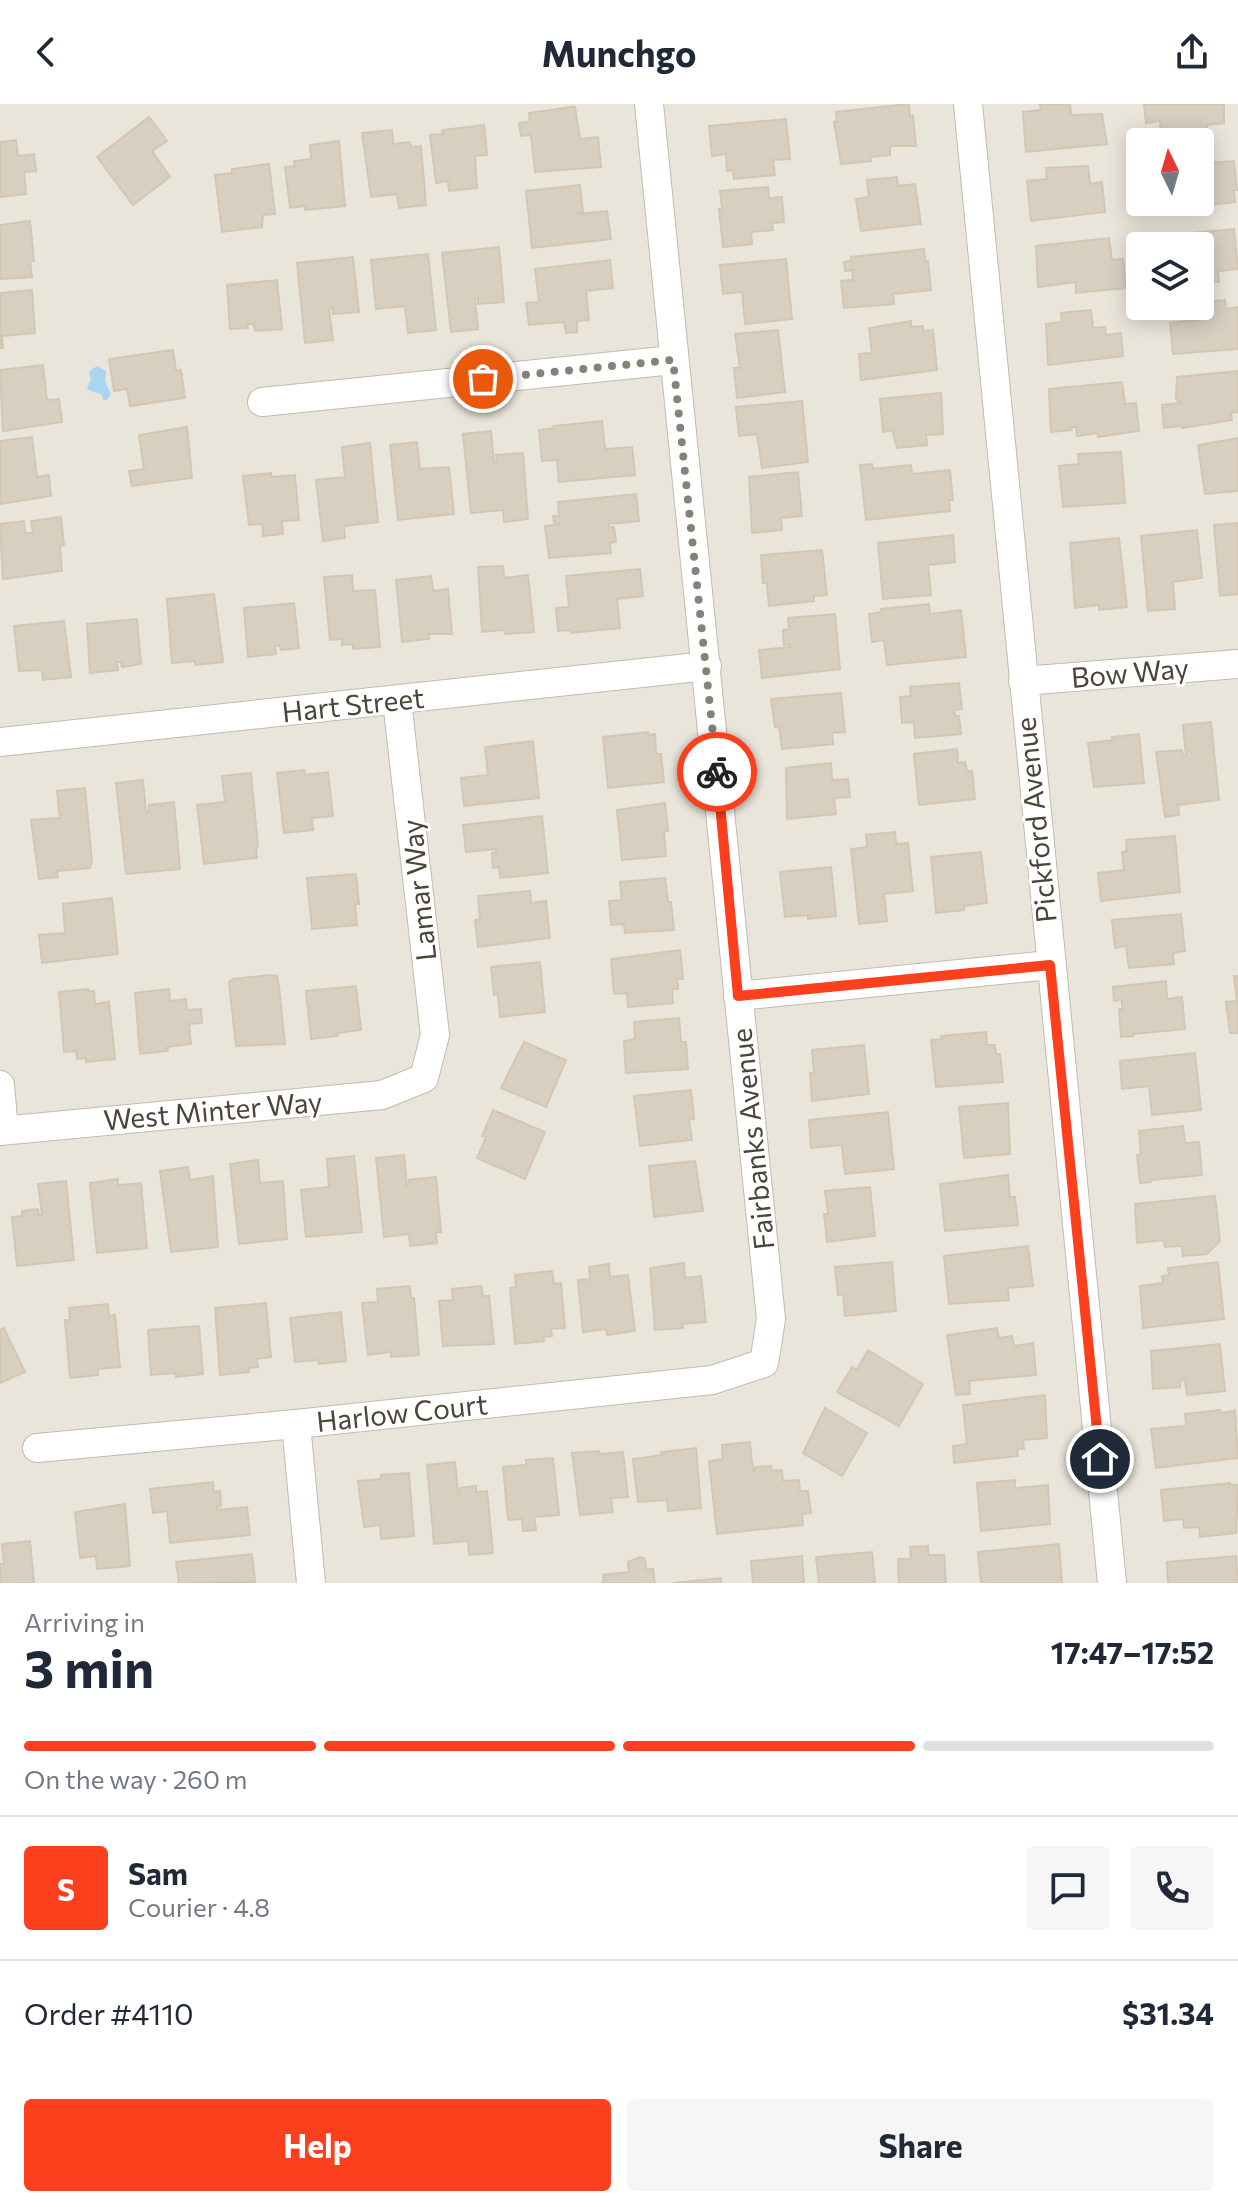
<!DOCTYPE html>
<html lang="en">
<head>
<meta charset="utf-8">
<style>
	body { margin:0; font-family:Commissioner,sans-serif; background:#f6f6f7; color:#1f2937; height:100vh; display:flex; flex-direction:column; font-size:30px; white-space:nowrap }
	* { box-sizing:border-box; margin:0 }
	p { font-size:26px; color:#747a83 }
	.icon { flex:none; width:44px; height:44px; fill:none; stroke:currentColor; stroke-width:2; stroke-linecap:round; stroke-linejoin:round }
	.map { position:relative; height:1479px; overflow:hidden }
	.side { display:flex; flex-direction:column; background:#fff; flex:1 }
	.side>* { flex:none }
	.needle { width:52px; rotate:355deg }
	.buttons { position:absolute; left:1126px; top:24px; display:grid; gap:16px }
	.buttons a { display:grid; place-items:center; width:88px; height:88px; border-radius:8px; background:#fff; box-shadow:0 4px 20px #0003; font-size:40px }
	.pin { position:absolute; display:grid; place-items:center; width:68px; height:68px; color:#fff; margin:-34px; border:4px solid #fff; border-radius:50%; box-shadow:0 2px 8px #0007 }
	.courier { position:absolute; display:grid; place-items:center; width:80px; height:80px; margin:-40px; border:6px solid #fc3f1d; border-radius:50%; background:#fff; color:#222; box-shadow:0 2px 10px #0007 }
	.summary em { font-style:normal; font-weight:700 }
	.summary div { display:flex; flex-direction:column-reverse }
	.summary { display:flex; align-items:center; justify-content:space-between; height:136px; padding:0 24px }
	h1 { font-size:52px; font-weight:700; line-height:60px }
	.bar { display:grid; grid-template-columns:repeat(4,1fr); gap:12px 8px; align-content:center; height:96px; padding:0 24px }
	.bar i { height:10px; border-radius:6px; background:#e0e1e3 }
	.bar .current { background:#fc3f1d }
	.bar p { grid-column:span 4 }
	.line { display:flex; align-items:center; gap:20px; padding:0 24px; border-top:2px solid #e0e1e3 }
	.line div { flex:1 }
	.round { display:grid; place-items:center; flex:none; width:84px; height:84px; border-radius:8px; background:#f6f6f7 }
	.primary-button { display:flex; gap:16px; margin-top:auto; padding:16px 24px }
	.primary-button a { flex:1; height:92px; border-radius:8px; background:#fc3f1d; color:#fff; font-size:32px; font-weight:700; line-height:92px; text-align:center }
	.primary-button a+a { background:#f6f6f7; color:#1f2937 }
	header { display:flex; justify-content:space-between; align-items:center; height:104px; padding:0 24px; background:#fff; font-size:36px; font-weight:700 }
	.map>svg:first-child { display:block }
</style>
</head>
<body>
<header><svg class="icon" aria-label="back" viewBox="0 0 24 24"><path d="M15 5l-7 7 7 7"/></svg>Munchgo<svg class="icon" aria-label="share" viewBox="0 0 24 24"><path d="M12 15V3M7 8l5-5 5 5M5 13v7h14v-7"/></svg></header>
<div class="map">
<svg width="1238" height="1479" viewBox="0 0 1238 1479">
	<rect width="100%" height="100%" fill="#f6f3ec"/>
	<path fill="#eae5da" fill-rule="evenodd" d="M0,0h1238v1479h-1238zM1140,38h60v60h-60zM1140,142h60v60h-60z"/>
	<path fill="#a9d4f2" d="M97,262l9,5 -1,10 6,13 -4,6h-4l-1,-5 -15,-6 4,-10 -2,-7z"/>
	<g fill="#d8cfc1" stroke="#d3c7b4" stroke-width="2">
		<path d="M909,0l1,13 3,-1 3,30h-26v9l-20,2 1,4 -30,3 -7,-42 3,-1 -1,-9z"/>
		<path d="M1040,0h30l1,11 31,-1 5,30 -81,8 -3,-40 18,-2z"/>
		<path d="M1144,0h80v19l-17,2 1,9 -30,3v-3l-17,1 -1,-14 -14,2z"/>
		<path d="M571,3h4l5,32 18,-2 3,30 -66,5 -4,-37 -10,1 -2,-13 11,-1 -1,-9z"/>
		<path d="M149,13l18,24 -15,10 18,26 -37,28 -36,-48z"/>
		<path d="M786,15l4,40 -17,1 2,15 -41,4 -1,-9 -6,1 -1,-17 -14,2 -3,-30z"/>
		<path d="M484,21l3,30 -12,1 2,32 -28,3 -1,-10 -12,2 -6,-48 13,-1 -1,-4z"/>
		<path d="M392,26l1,14 17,-2 1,5 10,-1 5,59 -27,3 -2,-14 -26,3 -9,-64z"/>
		<path d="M16,36l2,16 16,-2 2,17 -12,1 2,22 -26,3v-55z"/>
		<path d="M339,37l6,65 -40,4v-4l-15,2 -5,-41 10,-1 -1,-5 17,-2 -1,-14z"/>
		<path d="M1207,52l1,7 26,-2 3,29h-3l1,12 -73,8 -1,-8h39v-45z"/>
		<path d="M269,60l6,50 -12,1 -1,12 -40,5 -7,-57 17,-2v-4z"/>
		<path d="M1088,62l2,18 12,-2 3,30 -74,9 -4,-40 20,-2 -1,-11z"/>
		<path d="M897,73l1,9 17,-2 6,40 -60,7 -5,-32 13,-2 -2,-17z"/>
		<path d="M580,81l3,26 -6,3 30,-3 4,28 -79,9 -6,-57z"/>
		<path d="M768,83l1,11 13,-1 2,25 -12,1 1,7 -22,2 1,12 -29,3 -4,-38h3l-2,-18z"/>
		<path d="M30,117l4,40h-4l2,16 -32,2v-54z"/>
		<path d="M1234,125l4,40 -20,2 1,11 -19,-1v-35h-40l-1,-10z"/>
		<path d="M1109,134l3,22 11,-1 3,29 -50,5v-11l-38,5 -2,-41z"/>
		<path d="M499,143l5,55 -26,2v-6l-3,1 3,30 -27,3 -9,-79z"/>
		<path d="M924,145l1,12h3l3,29 -38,4 1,10 -50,4 -3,-27 12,-1 -1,-10 -7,1 -1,-9 7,-1v-4z"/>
		<path d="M428,150l8,76 -28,3 -3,-27 -29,3 -5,-49z"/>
		<path d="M353,153l6,55 -26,2v-6l-4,1 4,31 -28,3 -8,-80z"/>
		<path d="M786,155l6,60 -47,5 -3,-32 -19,2 -3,-29z"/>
		<path d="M610,156l3,28 -27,3 3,29 -12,1v11l-11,1 -2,-11 -35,3 -3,-22 13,-1 -4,-33z"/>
		<path d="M277,176l5,49 -27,2 -1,-7h-7l1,4 -18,1 -3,-44z"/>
		<path d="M32,186l3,43 -33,3 1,12h-3v-55z"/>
		<path d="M1225,196l1,9 12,-2v42l-65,5 -3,-31 27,-3 -1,-14h4v-4z"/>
		<path d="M1091,206l2,18 12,-1 1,8 15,-2 2,23 -75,9 -2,-41 16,-2 -1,-9z"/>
		<path d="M911,217v6l12,-1v5l10,-1 4,40 -76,10 -2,-26 13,-1 -3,-25z"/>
		<path d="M778,226l7,62 -48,6 -3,-30h6l-5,-34z"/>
		<path d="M173,246l3,21 5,-1 4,28 -55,8 -3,-17 -13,2 -5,-32z"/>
		<path d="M43,261l4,35 12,-1 3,23 -59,9 -3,-61z"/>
		<path d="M1238,267v41l-7,1 1,7 -50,8v-2l-18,2 -2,-23 19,-2 -5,-4 1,-22z"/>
		<path d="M1122,278l3,22 11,-1 3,28 -41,6 -1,-4 -20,3 -1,-9h-5l1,3 -21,2 -2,-43z"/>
		<path d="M941,289l2,41 -17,1 1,10 -30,3 -5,-18 -9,2 -3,-33z"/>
		<path d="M802,297l6,61 -46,6 -5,-34 -18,2 -3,-29z"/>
		<path d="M602,317l3,28 27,-2 3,28 -76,7 -2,-22 -15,1 -3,-31 15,-2 -1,-2z"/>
		<path d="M187,323l5,51 -60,8 -3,-15 15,-2 -5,-34z"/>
		<path d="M491,327l3,31h3l-1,-7 27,-2 5,66 -24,3 -1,-12 -32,3 -8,-79z"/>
		<path d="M32,333l5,40 12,-2 2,21 -51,8v-63z"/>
		<path d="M1238,334v53l-33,3 -7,-49z"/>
		<path d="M417,338l3,27 29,-2 5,47 -56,6 -8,-75z"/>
		<path d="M370,339l8,79 -34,4 1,12 -22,3 -7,-61 29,-3 -3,-30z"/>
		<path d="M1121,348l4,51 -62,4 -4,-41 20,-2 -1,-10z"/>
		<path d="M872,360l1,5 38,-4 1,9 38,-4 3,30h-4l1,11 -84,9 -6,-55z"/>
		<path d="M798,368l4,44 -21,2 1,12 -30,3 -3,-56z"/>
		<path d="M271,369v4l24,-2 4,45 -17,1 1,13 -20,2 -1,-12 -13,1 -6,-49z"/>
		<path d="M636,390l3,27 -31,3 1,3h5l2,15 -6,1 1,10 -62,5 -4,-32 15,-2 -6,-1 -1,-7h6l-1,-14z"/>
		<path d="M61,413l3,28 -4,1 2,25 -59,8 -3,-55 24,-3 1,12h8l-2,-12z"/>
		<path d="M1238,419v71l-18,2 -6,-71z"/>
		<path d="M1197,426l5,48 -29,4 2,27 -27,2 -7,-75z"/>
		<path d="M953,431l2,27 -27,3 3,30 -48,4 -5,-56z"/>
		<path d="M1119,434l8,69 -28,3v-5l-24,3 -5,-65z"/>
		<path d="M822,446l5,45 -13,1v5l-45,5 -2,-23h-4l-2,-28z"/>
		<path d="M503,462l1,12 24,-3 6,57 -29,2 -1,-4 -22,2 -4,-65z"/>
		<path d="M640,465l3,27 -26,3 3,29 -49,5v-3l-13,1 -2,-23 13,-1 -3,-31z"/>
		<path d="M352,471l1,16 22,-1 5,57 -27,2v-5l-11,1v-6l-12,1 -6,-63z"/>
		<path d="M431,472l2,15 15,-2 4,45h-24l1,5 -27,3 -6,-62z"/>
		<path d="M214,490l9,68 -28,3v-4l-23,2 -5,-64z"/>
		<path d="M294,499l5,45 -18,2 -1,-4h-5l1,8 -28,3 -4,-49z"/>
		<path d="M929,500l1,10 31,-4 5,47 -79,8 -3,-25 -12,2 -3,-28 12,-2v-3z"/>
		<path d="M835,510l5,55 -78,9 -3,-28 31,-3v-3l-6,1 -1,-15 6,-1 -1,-11z"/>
		<path d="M137,515l4,45 -19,3 -1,-5h-4l1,8 -28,3 -3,-49z"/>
		<path d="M64,517l7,56 -28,3 -1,-10 -23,1 -5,-45z"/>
		<path d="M959,579l3,26 -8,1 1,6h4l2,18 -46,4 -1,-16 -12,1 -2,-26 11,-1 -1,-9z"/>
		<path d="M841,589l4,39 -13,1 1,11 -51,5 -3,-23 -4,1 -4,-28z"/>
		<path d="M1211,618l8,78 -41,5 1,10 -14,2 -9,-65 26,-2 1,6 3,-1 -3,-30z"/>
		<path d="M648,628v3l7,-1 1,20h5l3,28 -56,6 -5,-51z"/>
		<path d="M1139,630l5,49 -50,4 -6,-44 25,-3 -1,-3z"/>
		<path d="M533,637l6,57 -75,8 -3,-28 27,-3 -3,-28z"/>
		<path d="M957,645l1,14 7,-1 2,9h5l3,28 -56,6 -5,-51z"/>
		<path d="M831,659l1,17 16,-1 2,18 -16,1 2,16 -49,5 -1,-51z"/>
		<path d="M304,666l1,5 23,-3 5,44 -21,2 1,12 -29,3 -7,-60z"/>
		<path d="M251,669l7,74 -2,1 1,10 -53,6 -7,-59 28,-3 -3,-26z"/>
		<path d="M143,676l3,32 3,-1v-6l25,-3 6,67 -54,5 -10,-91z"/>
		<path d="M85,684l7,74 -2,6 -33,3 1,6 -19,2 -8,-59 29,-2 -3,-27z"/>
		<path d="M665,699l3,28 -4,1 2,24 -44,4 -5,-50z"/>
		<path d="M542,712l6,57 -48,5 -1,-11 -6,1 -1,-15 5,-1 -1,-3 -30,3 -3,-27z"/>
		<path d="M895,728l1,12 12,-1 5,48 -29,3 3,27 -28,3 -8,-75 16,-2 -1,-12z"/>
		<path d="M1175,732l5,56 -79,9 -3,-28 26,-3 -2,-18 5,-1 -1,-11z"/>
		<path d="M981,748l6,51 -23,3v4l-28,3 -5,-56z"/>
		<path d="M831,763l5,49 -28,3v-4l-23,2 -5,-45z"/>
		<path d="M356,770l3,30h-4l2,21 -45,4 -5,-51z"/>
		<path d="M665,774l3,24h3l3,28 -49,3 -1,-9 -13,1 -2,-24 13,-1 -2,-18z"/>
		<path d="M530,787l1,12 15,-2 4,37 -72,9 -3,-27 5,-1 -2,-23z"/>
		<path d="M112,794l6,56 -76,9 -3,-28 26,-2 -2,-29z"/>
		<path d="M1181,810l4,37 -12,2 1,11 -45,4 -3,-22 -11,2 -3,-28z"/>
		<path d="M680,846l3,29h-6l1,10h-6l1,14 -45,4 -1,-14 -13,1 -3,-35z"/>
		<path d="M540,858l5,50 -45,5 -2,-23 -4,1 -3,-28z"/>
		<path d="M270,871l7,1 2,11 6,57 -49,2 -7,-64 4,-3z"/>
		<path d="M1234,872h4v57h-8l-4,-31 11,-1z"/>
		<path d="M1166,877l1,18 15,-2 3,32 -52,5v2l-12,1 -2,-28h3v-9l-8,1 -1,-14z"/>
		<path d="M356,882l5,44 -24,3 1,3 -27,3 -5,-48z"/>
		<path d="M88,885v2h6l1,13 14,-2 6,57 -29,3v-4l-9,1 -1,-8 -12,1 -5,-60z"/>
		<path d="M169,885l1,12 16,-2 1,11 14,-1 1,14 -13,1 2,20 -24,3 1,4 -28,3 -5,-61z"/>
		<path d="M679,914l2,24h5l2,27 -62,4 -2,-32 11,-2 -1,-17z"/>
		<path d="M986,928l1,13h8l1,9h4l3,28 -67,5 -5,-47 11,-1 -1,-3z"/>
		<path d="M524,938l42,18 -20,47 -45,-19z"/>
		<path d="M864,941l5,49 -57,7 -2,-28h4l-2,-23z"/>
		<path d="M1195,949l6,57 -49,5 -3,-29 -27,3 -2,-28z"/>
		<path d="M691,986l3,29 -5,1 3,20 -52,6 -6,-50z"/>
		<path d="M1008,999l2,51 -46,4 -5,-51z"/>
		<path d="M493,1006l52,22 -20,47 -48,-21 9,-21 -4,-1z"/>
		<path d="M888,1008l6,57 -49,5 -3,-29 -31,3 -2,-28z"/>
		<path d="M1183,1022l2,17 14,-1 3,33 -51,5v2l-11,1 -3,-28 4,-1 -2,-23z"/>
		<path d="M404,1051l3,32h3l-1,-7 27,-3 5,55h-5l1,11 -27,3 -1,-12 -25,3 -8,-79z"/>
		<path d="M354,1052l8,76 -56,5 -5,-47 28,-3 -2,-28z"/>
		<path d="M258,1056l2,23 23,-2 4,58 -48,5 -9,-80z"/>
		<path d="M695,1057l8,50 -49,6 -5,-51z"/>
		<path d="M188,1063l2,13 23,-4 5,71 -47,5 -11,-81z"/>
		<path d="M1008,1071l2,22h5l3,28 -73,6 -5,-47z"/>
		<path d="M118,1075v6l23,-2 6,65 -50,5 -7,-70z"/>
		<path d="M66,1077l8,79 -57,6 -5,-49 10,-1v-5l16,-2 1,6h3l-4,-31z"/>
		<path d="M870,1083l5,49 -48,6 -3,-28h4l-3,-23z"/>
		<path d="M1215,1092l5,45 -13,13 -24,2 -1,-10 -17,1 -1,-7 -27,3 -2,-39z"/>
		<path d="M1028,1142l5,40 -25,2 1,12 -60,4 -5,-48z"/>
		<path d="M892,1158l4,49 -51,5 -2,-22 -5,1 -3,-28z"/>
		<path d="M1218,1158l6,57 -81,9 -3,-42 23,-3 -1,-7 7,-1 -1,-7z"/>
		<path d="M684,1159l1,15 16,-2 5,46 -24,2 1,4 -28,2 -5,-62z"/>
		<path d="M609,1160l1,13 18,-2 7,56 -28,4 -1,-6 -23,3 -5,-52 12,-1 -1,-12z"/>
		<path d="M552,1167l2,13 7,-1 4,45 -14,1 1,7 -9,1 1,4 -29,3 -5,-56 6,-1 -1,-12z"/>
		<path d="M410,1182l1,12h3l5,57 -28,2v-5l-23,3 -6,-52 16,-1 -1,-13z"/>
		<path d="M481,1182l2,10h6l5,48 -51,2 -4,-45 14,-1 -1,-11z"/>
		<path d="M266,1199l5,54 -14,2 1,8 -9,1v4l-29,3 -5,-67z"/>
		<path d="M108,1200l1,12 6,-1 5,52 -22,2v6l-28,3 -5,-58h5l-1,-12z"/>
		<path d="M341,1208l5,49 -27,3 -1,-4 -23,2 -5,-44z"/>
		<path d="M199,1222l4,48 -27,3v-4l-25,2 -3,-45z"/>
		<path d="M4,1224l21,44 -25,11v-53z"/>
		<path d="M997,1224l2,10 13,-2 2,10 19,-3 3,32 -67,6 1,13 -14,1 -9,-60z"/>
		<path d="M1220,1240l5,47 -38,4 -2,-15 -5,1v6l-27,2 -2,-38z"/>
		<path d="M868,1246l55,34 -24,42 -62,-34 15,-25 5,3z"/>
		<path d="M1045,1291l2,43 -24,2 1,9h-7l1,7 -64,7 -1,-17 14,-2 -4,-39z"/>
		<path d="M825,1304l42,25 -25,43 -39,-23z"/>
		<path d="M1220,1306v3l15,-2 3,47 -82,10 -5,-39 35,-3 -1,-12z"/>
		<path d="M750,1338l3,31 2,-6 16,-1 1,5 10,-1 1,11 16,-1 1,11h8l3,22 -9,1 1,11 -86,9 -8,-73 14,-2 -1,-14z"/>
		<path d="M696,1344l5,60 -33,3 -1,-11 -29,2 -5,-43 29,-4 -1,-3z"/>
		<path d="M599,1347l1,3 23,-2 5,45 -17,1 2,14 -33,3 -8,-62z"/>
		<path d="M553,1354l6,57 -25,2 2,13 -13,1 -1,-12 -14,1 -5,-53 23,-2v-5z"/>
		<path d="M455,1358l3,32 2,-1v-5l16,-2v6l11,-1 6,62 -24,2 -1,-14 -34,3 -7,-79z"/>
		<path d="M409,1369l5,63 -33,3 -1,-14 -16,2 -6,-46 23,-2v-4z"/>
		<path d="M1015,1376v8l33,-3 2,39 -69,7 -4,-48z"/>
		<path d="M213,1378l1,10 6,-1 1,15 -4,1v3l30,-3 3,28 -80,8 -3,-32 -14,2 -3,-24z"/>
		<path d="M1230,1379v2h8l-2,48 -36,4 -1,-10 -15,1 -1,-9 -19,2 -3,-31z"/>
		<path d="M125,1400l5,62 -33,3 -1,-13 -16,2 -5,-46z"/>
		<path d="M30,1437l4,42h-34v-19h4l-2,-20z"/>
		<path d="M1059,1440l3,39h-81l-3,-31z"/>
		<path d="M928,1442v9h16l2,28h-47l-1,-24h13l-1,-12z"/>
		<path d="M872,1448l3,31h-56l-3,-26z"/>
		<path d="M252,1450l3,28 -76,1 -3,-21z"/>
		<path d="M802,1452l2,27h-51l-2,-22z"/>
		<path d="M1236,1452l2,27h-70l-1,-21z"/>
		<path d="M640,1453l5,2 1,11 7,-1 2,14h-54h3l-1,-8 26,-3 -1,-10z"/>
		<path d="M721,1474v5h-48z"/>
	</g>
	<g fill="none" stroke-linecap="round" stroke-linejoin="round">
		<defs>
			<g id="minor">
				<path d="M968,0l144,1479"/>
				<path d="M262,298l411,-42"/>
				<path d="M1023,577l215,-17"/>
				<path d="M0,638l707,-76"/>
				<path d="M738,892l312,-31"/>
				<path d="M0,981l4,45"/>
				<path d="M0,1027l382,-36 42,-17 11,-43 -38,-334"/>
				<path d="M296,1320l15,159"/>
				<path d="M37,1344l259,-24 416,-44 52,-17 7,-44 -122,-1215"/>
			</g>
		</defs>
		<use href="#minor" stroke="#c2bbae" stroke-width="30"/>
		<use href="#minor" stroke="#fff" stroke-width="28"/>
	</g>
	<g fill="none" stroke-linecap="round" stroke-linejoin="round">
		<path stroke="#878178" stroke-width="8" stroke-dasharray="0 14.4" d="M483,275l190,-19 44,412"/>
		<path stroke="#fc3f1d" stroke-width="10" d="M717,668l21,224 312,-31 50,494"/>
	</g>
	<g text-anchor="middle" stroke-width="6" stroke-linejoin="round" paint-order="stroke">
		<g font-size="28" fill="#4b4439" stroke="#fff">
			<text transform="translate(1130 569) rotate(-5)" y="10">Bow Way</text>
			<text transform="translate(353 601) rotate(-6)" y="10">Hart Street</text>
			<text transform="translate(1036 716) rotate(-96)" y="10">Pickford Avenue</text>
			<text transform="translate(419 786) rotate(-96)" y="10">Lamar Way</text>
			<text transform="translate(213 1007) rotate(-5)" y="10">West Minter Way</text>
			<text transform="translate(753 1035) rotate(-96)" y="10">Fairbanks Avenue</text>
			<text transform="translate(402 1309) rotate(-6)" y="10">Harlow Court</text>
		</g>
	</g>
</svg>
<div class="buttons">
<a><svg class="needle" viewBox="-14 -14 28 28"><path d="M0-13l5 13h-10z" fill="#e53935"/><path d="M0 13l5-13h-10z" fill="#747a83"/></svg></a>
<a><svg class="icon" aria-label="layers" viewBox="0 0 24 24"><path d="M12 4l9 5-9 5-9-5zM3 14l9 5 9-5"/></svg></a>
</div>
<div class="pin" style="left:483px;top:275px;background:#ea580c"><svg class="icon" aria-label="bag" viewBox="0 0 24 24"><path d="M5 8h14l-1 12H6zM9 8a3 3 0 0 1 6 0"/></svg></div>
<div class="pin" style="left:1100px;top:1355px;background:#1f2937"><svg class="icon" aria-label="home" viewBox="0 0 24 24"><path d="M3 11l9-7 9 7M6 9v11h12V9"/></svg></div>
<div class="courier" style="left:717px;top:668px"><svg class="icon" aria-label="bike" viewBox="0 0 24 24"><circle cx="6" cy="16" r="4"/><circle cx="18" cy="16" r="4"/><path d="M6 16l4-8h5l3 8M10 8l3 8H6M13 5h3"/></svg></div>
</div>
<section class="side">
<div class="summary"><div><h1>3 min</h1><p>Arriving in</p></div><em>17:47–17:52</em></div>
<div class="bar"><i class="current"></i><i class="current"></i><i class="current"></i><i></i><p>On the way · 260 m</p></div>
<div class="line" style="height:144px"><b class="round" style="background:#fc3f1d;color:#fff">S</b><div><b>Sam</b><p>Courier · 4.8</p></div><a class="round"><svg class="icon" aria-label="chat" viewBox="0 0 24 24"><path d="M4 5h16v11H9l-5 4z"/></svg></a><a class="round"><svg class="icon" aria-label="phone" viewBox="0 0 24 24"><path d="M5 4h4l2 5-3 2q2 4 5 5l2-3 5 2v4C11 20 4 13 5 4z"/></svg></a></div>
<div class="line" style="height:104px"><div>Order #4110</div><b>$31.34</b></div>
<div class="primary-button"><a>Help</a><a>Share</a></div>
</section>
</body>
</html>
